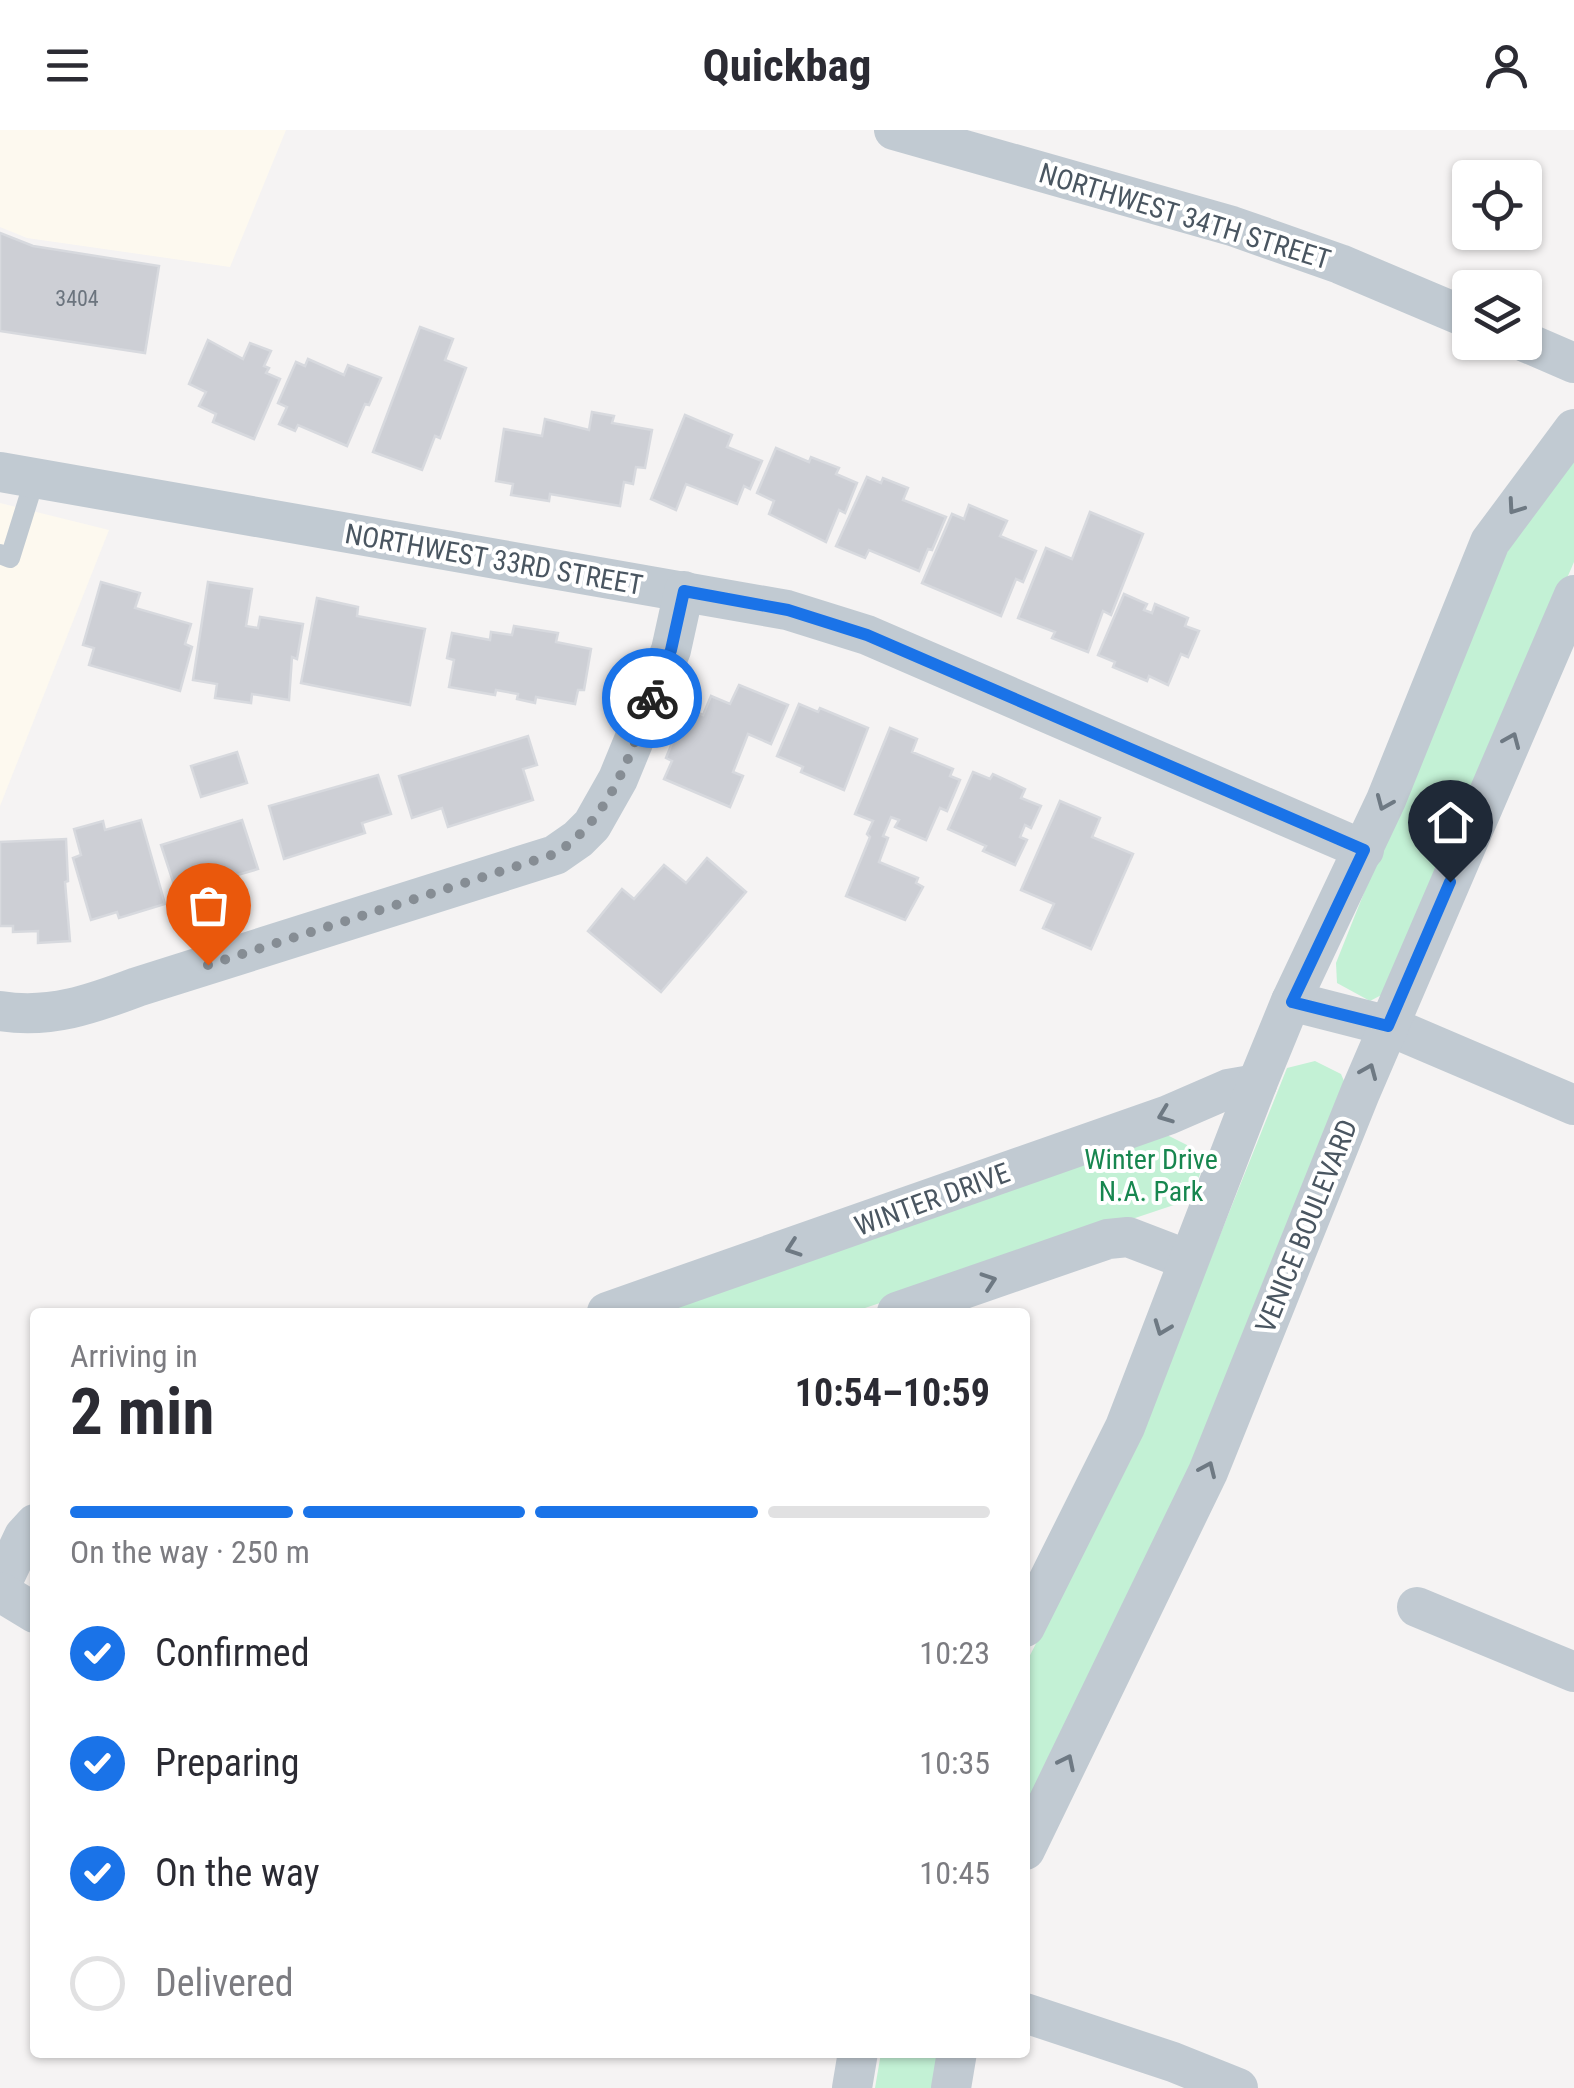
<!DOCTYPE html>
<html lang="en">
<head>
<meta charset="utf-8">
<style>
	body { margin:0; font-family:"Roboto Condensed",sans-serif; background:#f2f2f3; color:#2b2b33; height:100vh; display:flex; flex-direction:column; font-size:38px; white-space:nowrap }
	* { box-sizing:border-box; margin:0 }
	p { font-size:32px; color:#7c7c81 }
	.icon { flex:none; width:55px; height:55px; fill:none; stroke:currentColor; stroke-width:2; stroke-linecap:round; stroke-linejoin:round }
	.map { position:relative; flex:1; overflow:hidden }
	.side { position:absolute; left:30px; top:1178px; width:1000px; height:750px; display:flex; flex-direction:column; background:#fff; border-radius:10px; box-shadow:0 2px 8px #0004 }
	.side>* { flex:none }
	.controls { position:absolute; left:1452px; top:30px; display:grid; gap:20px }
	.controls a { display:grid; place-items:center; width:90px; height:90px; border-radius:10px; background:#fff; box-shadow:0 2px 8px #0004; font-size:50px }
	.pin { position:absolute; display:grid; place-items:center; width:85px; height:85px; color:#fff; margin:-102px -42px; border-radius:50% 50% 50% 0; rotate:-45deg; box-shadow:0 0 10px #0007 }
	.pin .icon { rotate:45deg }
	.courier { position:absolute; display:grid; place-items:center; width:100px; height:100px; margin:-50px; border:8px solid #1a73e8; border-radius:50%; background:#fff; color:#222; box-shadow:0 2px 12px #0007 }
	.summary em { font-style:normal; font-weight:700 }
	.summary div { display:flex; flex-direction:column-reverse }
	.summary { display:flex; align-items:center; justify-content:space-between; height:170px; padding:0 40px }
	h1 { font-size:65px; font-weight:700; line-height:75px }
	.bar { display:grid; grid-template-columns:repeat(4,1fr); gap:15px 10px; align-content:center; height:120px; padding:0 40px }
	.bar i { height:12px; border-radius:8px; background:#e1e1e2 }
	.bar .on { background:#1a73e8 }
	.bar p { grid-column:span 4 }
	ol { padding:0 40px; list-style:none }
	li { display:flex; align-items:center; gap:30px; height:110px }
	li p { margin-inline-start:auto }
	li .icon { padding:10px; border-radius:50%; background:#1a73e8; color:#fff; stroke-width:4 }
	li:last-child { color:#7c7c81 }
	li i { width:55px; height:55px; border:5px solid #e1e1e2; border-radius:50% }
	header { display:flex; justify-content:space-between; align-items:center; height:130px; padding:0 40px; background:#fff; font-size:45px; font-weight:700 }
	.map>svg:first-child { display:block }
</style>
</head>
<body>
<header><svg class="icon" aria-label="menu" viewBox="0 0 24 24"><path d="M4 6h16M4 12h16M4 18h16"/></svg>Quickbag<svg class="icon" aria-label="person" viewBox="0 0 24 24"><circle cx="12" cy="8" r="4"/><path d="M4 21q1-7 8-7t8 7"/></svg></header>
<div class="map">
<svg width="1574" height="1958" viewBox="0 0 1574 1958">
	<rect width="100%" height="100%" fill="#f5f3f3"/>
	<g fill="#fdf9ef">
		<path d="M0,0h286l-56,137 -203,-29 -27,-11z"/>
		<path d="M0,373l109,27 -109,276z"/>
	</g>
	<g fill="#c3f1d5">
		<path d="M1574,329v103l-185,429 -19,10 -33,-18 -1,-20 145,-364 48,-86z"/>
		<path d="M1315,931l26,13 6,14 -164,408 -158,315v-146l106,-208 156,-389z"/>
		<path d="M1163,1003l24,12 14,26 -8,23 -19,11 -321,107h-196z"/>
		<path d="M881,1923h58l-6,35h-58z"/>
	</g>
	<g fill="#cdcfd5" stroke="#d7d9de" stroke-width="2.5">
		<path d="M0,103l33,13 126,20 -14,87 -145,-22z"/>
		<path d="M420,197l33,12 -8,21 21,8 -26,70 -5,-2 -13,34 -49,-18z"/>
		<path d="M208,210l35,19 7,-16 21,8 -7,15 5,2 -3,5 14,6 -26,60 -41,-17 3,-8 -17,-8 7,-14 -17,-8z"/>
		<path d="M308,229l36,16 4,-10 33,13 -12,27 -4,-1 -18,42 -49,-21 -3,6 -16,-7 8,-17 -9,-4 18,-41 9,4z"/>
		<path d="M592,282l22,4 -2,7 40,7 -7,38 -9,-1 -3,17 -9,-2 -4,24 -70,-12 -1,7 -38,-6 2,-11 -17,-3 8,-52 38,7 3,-17 44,11z"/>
		<path d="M685,285l47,20 -5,12 35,14 -12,28 -6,-3 -7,18 -51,-20 -10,26 -25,-11z"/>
		<path d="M776,318l33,14 2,-5 28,11 -3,6 21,9 -12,30 -6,-3 -13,32 -57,-28 5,-13 -17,-8z"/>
		<path d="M867,347l14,6 2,-5 25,10 -5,12 43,17 -14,33 -4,-1 -9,22 -50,-21 -4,8 -29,-12z"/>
		<path d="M969,375l38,16 -7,15 36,15 -13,31 -7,-3 -15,37 -79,-33 30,-69 12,5z"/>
		<path d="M1090,382l53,22 -32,81 -8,-4 -15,41 -36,-14 3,-6 -37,-14 28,-70 26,11z"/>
		<path d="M101,452l39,11 -5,15 56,16 -6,20 7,3 -12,44 -91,-26 5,-17 -11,-3z"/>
		<path d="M208,452l44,7 -6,37 12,2 2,-11 43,7 -6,35 -5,-2 -3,43 -37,-6 -1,9 -36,-5 2,-14 -24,-4z"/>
		<path d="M1124,464l23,10 -3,6 8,3 3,-9 33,14 -3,8 14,5 -11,26 -7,-3 -13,31 -19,-9 -2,5 -34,-14 2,-5 -17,-7z"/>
		<path d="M317,468l41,9 -1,9 68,13 -15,76 -109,-22z"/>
		<path d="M514,496l44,7 -2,9 35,7 -7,41h-6l-3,14 -39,-7 -1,6 -18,-4 1,-5 -22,-4 -1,5 -46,-8 5,-27 -7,-2 5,-25 38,7 1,-8 21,3z"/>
		<path d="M739,555l49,20 -17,39 -23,-10 -15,38 10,4 -13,31 -66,-28 8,-18 -6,-3 10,-25 6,3 10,-26 11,5 8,-19 19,8z"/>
		<path d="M799,574l19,8 2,-4 48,20 -24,62 -43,-18 2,-5 -26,-11z"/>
		<path d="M890,598l27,11 -5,13 41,17 -3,7 10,4 -13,31 -7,-3 -14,32 -31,-13 4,-7 -8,-3 -8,19 5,2 -9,24 39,16 -2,5 7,4 -18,33 -59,-24 24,-59 -3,-3 6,-13 -18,-7z"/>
		<path d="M528,606l9,29 -14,4 10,31 -85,27 -6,-19 -30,10 -13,-42z"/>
		<path d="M237,622l10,31 -46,14 -10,-31z"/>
		<path d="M973,642l17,7 3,-5 32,15 -4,9 20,8 -10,22 -6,-3 -5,12 7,3 -12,25 -32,-14 3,-5 -38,-17z"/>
		<path d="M378,645l13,39 -29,9 3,10 -81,26 -15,-53z"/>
		<path d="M1060,671l40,17 -8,19 41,17 -42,95 -48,-21 11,-24 -33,-14z"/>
		<path d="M141,690l24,84 -46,14 -2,-6 -26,8 -18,-62 8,-3 -7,-26 29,-8 2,9z"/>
		<path d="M242,690l16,49 -24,7 4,11 -27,9 -4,-13 -30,11 -16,-49z"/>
		<path d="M66,709l2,42 -3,1 5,59 -32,2v-12l-25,1v-6h-13v-84z"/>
		<path d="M707,728l39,34 -85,100 -73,-61 34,-42 12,10 30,-34 22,18z"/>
	</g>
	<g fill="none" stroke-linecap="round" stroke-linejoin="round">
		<path stroke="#c1cad2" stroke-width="20" d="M0,424l10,4 25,-80"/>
		<g stroke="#c1cad2" stroke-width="40">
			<path d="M894,0l338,96 108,38 130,55"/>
			<path d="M1525,212l49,21"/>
			<path d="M0,342l787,138 80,25 497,215"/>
			<path d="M1291,871l98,25 185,79"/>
			<path d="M0,881c50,8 92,-7 137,-24l418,-132 23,-16 14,-14 26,-46 53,-129 13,-59"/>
			<path d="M607,1182l561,-197 60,-26 29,-5"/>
			<path d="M897,1182l211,-73 20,-2 60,23"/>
			<path d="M0,1457l24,-51 11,-12"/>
			<path d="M0,1462l35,21"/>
			<path d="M1417,1477l157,65"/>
			<path d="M1025,1497l100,-200 132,-343 34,-83 95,-201 104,-258 84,-113"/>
			<path d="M1025,1720l183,-378 152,-379 214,-498"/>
			<path d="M1025,1883l148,49 65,26"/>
			<path d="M852,1958l6,-36"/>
			<path d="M951,1958l6,-36"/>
		</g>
	</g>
	<defs><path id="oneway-chevron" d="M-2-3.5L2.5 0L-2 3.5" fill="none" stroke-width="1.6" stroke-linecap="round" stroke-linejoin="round" transform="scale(2.5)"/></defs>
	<g stroke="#6e7983">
		<use href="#oneway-chevron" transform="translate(1515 377) rotate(125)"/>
		<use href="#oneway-chevron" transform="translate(1512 610) rotate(-67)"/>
		<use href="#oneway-chevron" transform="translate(1384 673) rotate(113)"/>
		<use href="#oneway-chevron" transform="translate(1369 941) rotate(-67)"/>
		<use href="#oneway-chevron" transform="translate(1165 985) rotate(159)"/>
		<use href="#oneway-chevron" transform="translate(793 1118) rotate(161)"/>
		<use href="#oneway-chevron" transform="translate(989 1151) rotate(-19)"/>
		<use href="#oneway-chevron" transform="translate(1162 1198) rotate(111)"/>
		<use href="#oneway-chevron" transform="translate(1208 1339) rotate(-66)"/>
		<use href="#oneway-chevron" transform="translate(1067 1632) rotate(-64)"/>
	</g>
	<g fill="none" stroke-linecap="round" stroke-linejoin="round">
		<path stroke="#868d94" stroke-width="10" stroke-dasharray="0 18" d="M208,835l347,-111c56,-36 73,-96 97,-156"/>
		<path stroke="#1a73e8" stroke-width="12" d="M652,568l19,-48 13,-59 104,19 79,25 497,215 -72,152 96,24 62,-144"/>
	</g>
	<g text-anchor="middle" stroke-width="8" stroke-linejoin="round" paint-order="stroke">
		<g font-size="22" fill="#6b747e">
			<text x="77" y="176">3404</text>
		</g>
		<g font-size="28" fill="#4a5661" stroke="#fff">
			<text transform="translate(1185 86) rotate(17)" y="10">NORTHWEST 34TH STREET</text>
			<text transform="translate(494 429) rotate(10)" y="10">NORTHWEST 33RD STREET</text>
			<text transform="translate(932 1069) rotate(-20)" y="10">WINTER DRIVE</text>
			<text transform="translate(1306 1096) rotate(-68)" y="10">VENICE BOULEVARD</text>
		</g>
		<g font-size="28" fill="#17864f" stroke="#fff">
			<text x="1151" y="1039">Winter Drive<tspan x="1151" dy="32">N.A. Park</tspan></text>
		</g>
	</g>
</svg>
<div class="controls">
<a><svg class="icon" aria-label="locate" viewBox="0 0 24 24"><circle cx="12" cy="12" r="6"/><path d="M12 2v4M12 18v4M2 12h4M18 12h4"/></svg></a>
<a><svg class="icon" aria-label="layers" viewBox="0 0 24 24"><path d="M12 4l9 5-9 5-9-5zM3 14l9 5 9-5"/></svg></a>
</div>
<div class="pin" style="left:208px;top:835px;background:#ea580c"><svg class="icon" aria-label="bag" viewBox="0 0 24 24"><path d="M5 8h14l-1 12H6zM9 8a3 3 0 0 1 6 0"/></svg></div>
<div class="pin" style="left:1450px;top:752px;background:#1f2937"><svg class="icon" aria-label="home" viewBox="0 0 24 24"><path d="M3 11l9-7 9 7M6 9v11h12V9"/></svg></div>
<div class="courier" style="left:652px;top:568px"><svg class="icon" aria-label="bike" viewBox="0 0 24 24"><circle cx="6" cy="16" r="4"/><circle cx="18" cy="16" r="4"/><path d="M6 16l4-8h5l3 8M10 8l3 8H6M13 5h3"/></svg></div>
<section class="side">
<div class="summary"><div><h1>2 min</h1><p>Arriving in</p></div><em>10:54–10:59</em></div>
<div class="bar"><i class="on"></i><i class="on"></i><i class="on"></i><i></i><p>On the way · 250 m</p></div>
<ol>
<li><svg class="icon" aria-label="check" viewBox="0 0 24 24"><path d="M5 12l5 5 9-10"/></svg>Confirmed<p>10:23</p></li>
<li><svg class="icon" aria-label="check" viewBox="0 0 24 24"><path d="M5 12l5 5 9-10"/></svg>Preparing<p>10:35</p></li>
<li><svg class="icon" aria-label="check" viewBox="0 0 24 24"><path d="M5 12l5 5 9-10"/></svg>On the way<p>10:45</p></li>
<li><i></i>Delivered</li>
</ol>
</section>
</div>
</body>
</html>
